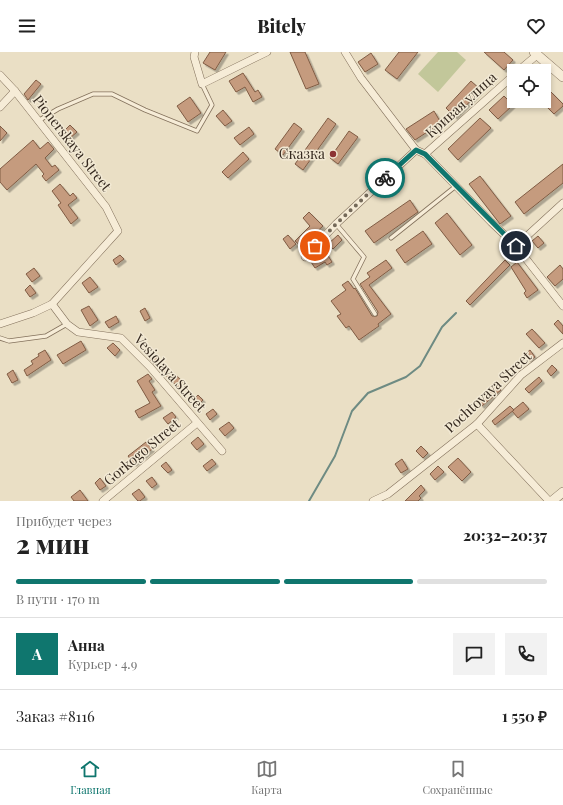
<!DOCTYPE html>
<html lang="ru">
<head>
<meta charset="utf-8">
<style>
	body { margin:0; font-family:"Playfair Display",serif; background:#f2f2f2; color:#222; height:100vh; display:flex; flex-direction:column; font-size:15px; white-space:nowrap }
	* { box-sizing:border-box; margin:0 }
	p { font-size:13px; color:#767676 }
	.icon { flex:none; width:22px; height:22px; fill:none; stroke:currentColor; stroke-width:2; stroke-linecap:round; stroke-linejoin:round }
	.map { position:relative; height:449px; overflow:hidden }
	.drawer { display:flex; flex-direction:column; background:#fff; flex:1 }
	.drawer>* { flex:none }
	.tools { position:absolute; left:507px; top:12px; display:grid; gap:8px }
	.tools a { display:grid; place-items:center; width:44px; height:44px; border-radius:0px; background:#fff; box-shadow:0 2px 6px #0003; font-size:20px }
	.pin { position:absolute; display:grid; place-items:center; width:34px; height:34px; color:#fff; margin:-17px; border:2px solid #fff; border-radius:50%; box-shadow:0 1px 4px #0007 }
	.courier { position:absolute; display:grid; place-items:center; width:40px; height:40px; margin:-20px; border:3px solid #0f766e; border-radius:50%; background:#fff; color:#222; box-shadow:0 1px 5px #0007 }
	.summary em { font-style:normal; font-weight:800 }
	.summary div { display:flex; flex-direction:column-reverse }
	.summary { display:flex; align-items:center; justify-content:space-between; height:68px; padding:0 16px }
	h1 { font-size:26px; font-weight:800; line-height:30px }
	.bar { display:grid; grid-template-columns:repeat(4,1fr); gap:6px 4px; align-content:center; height:48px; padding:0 16px }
	.bar i { height:5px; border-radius:3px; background:#e0e0e0 }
	.bar .active { background:#0f766e }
	.bar p { grid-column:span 4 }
	.line { display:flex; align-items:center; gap:10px; padding:0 16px; border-top:1px solid #e0e0e0 }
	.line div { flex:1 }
	.round { display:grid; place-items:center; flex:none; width:42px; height:42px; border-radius:0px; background:#f2f2f2 }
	header { display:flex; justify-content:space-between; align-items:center; height:52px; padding:0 16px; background:#fff; font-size:18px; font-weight:800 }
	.tabs { display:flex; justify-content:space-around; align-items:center; height:56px; border-top:1px solid #e0e0e0; background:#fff; font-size:11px; color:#767676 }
	.tabs a { display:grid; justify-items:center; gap:2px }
	.tabs .active { color:#0f766e }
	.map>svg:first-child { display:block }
</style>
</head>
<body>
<header><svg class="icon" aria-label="menu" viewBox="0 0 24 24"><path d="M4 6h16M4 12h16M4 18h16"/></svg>Bitely<svg class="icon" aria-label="heart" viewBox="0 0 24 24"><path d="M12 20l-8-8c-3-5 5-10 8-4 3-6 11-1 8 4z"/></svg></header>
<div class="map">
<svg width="563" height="449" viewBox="0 0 563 449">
	<defs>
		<filter id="shadow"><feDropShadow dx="2.5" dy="2.5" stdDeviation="0" flood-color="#0004"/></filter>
	</defs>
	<rect width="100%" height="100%" fill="#eadfc5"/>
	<path fill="#c2c79a" d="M438,0h19l9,8 -28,32 -20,-18z"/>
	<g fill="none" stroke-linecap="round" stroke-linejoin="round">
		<path stroke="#6e8b83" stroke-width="2" d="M309,449l26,-45 17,-45 16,-18 38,-16 14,-11 22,-39 14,-14"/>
	</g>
	<g fill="#c59b7e" stroke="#805c44" filter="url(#shadow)">
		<path d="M210,0h16l-11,18 -12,-7z"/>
		<path d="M290,0h15l14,32 -13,5z"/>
		<path d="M399,0h19l-21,27 -12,-9z"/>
		<path d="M484,0h20l9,8 -9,10z"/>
		<path d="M371,1l7,11 -13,8 -7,-10z"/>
		<path d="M243,21l12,19 3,-2 4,7 -9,5 -8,-15 -9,5 -7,-11z"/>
		<path d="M36,28l5,4 -13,16 -4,-6z"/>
		<path d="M471,29l10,9 -26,27 -9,-9z"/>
		<path d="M550,39l13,13v2l-9,8 -10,-10v-8z"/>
		<path d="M504,44l9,9 -15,14 -9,-9z"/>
		<path d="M190,45l11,16 -13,9 -11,-16z"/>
		<path d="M223,58l9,11 -7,5 -9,-10z"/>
		<path d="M434,59l7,12 -26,17 -9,-11z"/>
		<path d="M328,66l8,6 -33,46 -8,-6z"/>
		<path d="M480,66l11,10 -33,32 -10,-11z"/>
		<path d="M294,71l8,6 -19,26 -8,-6z"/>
		<path d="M70,73l7,7 -8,7 -7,-6z"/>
		<path d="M0,74l7,7 -7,8z"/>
		<path d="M249,75l5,7 -14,11 -6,-7z"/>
		<path d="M349,79l9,6 -20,27 -8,-6z"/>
		<path d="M33,88l7,9 8,-7 6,7 -9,9 7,9 3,-2 4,5 -13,11 -4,-5 2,-2 -8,-10 -29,26 -7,-8v-13z"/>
		<path d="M243,100l6,7 -21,19 -6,-6z"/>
		<path d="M563,112v19l-39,31 -9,-12z"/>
		<path d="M480,124l31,40 -11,8 -31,-40z"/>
		<path d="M60,132l10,12 3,-3 4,5 -9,7 10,13 -7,6 -13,-19 3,-2 -9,-12z"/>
		<path d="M410,148l8,12 -44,31 -9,-12z"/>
		<path d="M309,160l14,14 -12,11 1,2 -9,9 -8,-7 15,-15 -7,-8z"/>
		<path d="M447,161l25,32 -12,10 -25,-32z"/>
		<path d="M423,179l9,13 -27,19 -9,-13z"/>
		<path d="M288,183l8,9 -6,5 -7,-10z"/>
		<path d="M338,183l4,5 -9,9 -5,-5z"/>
		<path d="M538,184l6,7 -6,5 -6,-7z"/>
		<path d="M325,199l7,11 -5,3 -2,-3 -10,6 -4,-6z"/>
		<path d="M120,203l4,4 -8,6 -3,-5z"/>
		<path d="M386,208l6,8 -23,17 22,29 -13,10 1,2 -20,14 -10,-14 -3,2 -9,-12 4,-2 -10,-13 15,-11 -4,-5 6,-4 6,8 1,-1 17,28h5l1,-4 -18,-28 10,-7 -3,-4z"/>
		<path d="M505,208l5,5 -40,40 -4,-4z"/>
		<path d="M517,210l21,28 -11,8 -3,-5 2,-2 -15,-24z"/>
		<path d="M560,213l3,4v10l-8,7 -8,-9z"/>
		<path d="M34,216l6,8 -8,6 -6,-8z"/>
		<path d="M90,225l8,10 -9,6 -7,-10z"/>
		<path d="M30,233l6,8 -6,4 -5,-7z"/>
		<path d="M89,254l9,14 -8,6 -9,-16z"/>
		<path d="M145,256l5,10 -5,3 -5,-10z"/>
		<path d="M116,264l3,6 -10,6 -4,-6z"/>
		<path d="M558,268l5,6v8l-9,-10z"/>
		<path d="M532,277l13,14 -6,5 -13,-14z"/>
		<path d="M81,289l5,9 -23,14 -6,-9z"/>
		<path d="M113,291l7,7 -5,6 -8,-8z"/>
		<path d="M45,298l6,10 -24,16 -3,-6 9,-6 -2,-3 8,-5 -1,-2z"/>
		<path d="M530,298l5,7 -5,4 -5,-7z"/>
		<path d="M155,303l7,11 2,-2 20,19 -5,5 -28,-27 -1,-2z"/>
		<path d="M552,313l5,5 -6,6 -4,-5z"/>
		<path d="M13,318l5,10 -6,3 -5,-9z"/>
		<path d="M148,322l4,5 -3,2 6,9 -3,2 9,14 -22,12 -4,-7 15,-8 -13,-22z"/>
		<path d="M539,325l3,4 -13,12 -4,-4z"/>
		<path d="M494,331l7,7 -19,16 -4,-4 10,-10 -2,-2z"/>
		<path d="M198,343l5,5 -6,6 -5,-5z"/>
		<path d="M523,350l6,7 -11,9 -6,-7z"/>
		<path d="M510,354l4,4 -19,15 -3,-4z"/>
		<path d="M213,357l4,5 -7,6 -4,-6z"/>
		<path d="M172,360l4,5 -8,7 -5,-6z"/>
		<path d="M229,370l5,6 -9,8 -6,-7z"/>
		<path d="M198,385l6,7 -7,6 -6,-7z"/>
		<path d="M146,390l6,7 -18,15 -6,-8z"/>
		<path d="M421,394l7,7 -5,5 -7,-7z"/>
		<path d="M458,406l13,14 -9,9 -14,-14z"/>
		<path d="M212,407l4,5 -9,7 -4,-5z"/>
		<path d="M402,407l6,10 -7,4 -6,-9z"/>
		<path d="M166,410l6,8 -4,3 -7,-7z"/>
		<path d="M438,414l6,6 -9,8 -5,-6z"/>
		<path d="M152,425l5,7 -5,4 -6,-7z"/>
		<path d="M100,426l6,8 -6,4 -5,-7z"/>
		<path d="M421,433l4,5 -6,6 2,2 -3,3h-13z"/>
		<path d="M139,437l6,8 -5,4h-2l-6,-7z"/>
		<path d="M80,438l8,11h-14l-3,-4z"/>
	</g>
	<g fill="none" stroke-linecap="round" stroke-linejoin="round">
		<defs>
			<g id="service">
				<path d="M38,69l20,-12 35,-15h19l33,16 52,21 15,-26 -10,-21"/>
				<path d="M336,172l28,33 -11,22 22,35"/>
				<path d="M391,186l65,-52"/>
				<path d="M0,286l9,3 37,-5 21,-12"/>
			</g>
			<g id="minor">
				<path d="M195,0l-1,5 8,27 65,-32"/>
				<path d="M345,0l16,26 55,72 9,4 66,68 25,24 47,60"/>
				<path d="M518,19l19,-16"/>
				<path d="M0,23l15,16 91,116 12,24 -66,73 -19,9 -33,11"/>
				<path d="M0,55l15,-16"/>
				<path d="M425,102l89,-79"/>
				<path d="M516,194l47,-43"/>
				<path d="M305,205l31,-33 80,-74"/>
				<path d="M52,252l15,20 11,8 43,6 29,29 72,84"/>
				<path d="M477,372l72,77"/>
				<path d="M103,449l94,-78"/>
				<path d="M373,449l15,-7 89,-70 44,-49 42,-32"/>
			</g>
			<g id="tertiary">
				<path d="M534,0l29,25"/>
				<path d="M552,449l11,-9"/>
			</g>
		</defs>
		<use href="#service" stroke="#83715c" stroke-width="5"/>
		<use href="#minor" stroke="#83715c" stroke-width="8"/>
		<use href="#tertiary" stroke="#83715c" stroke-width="10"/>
		<use href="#service" stroke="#f6ecd7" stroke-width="3.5"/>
		<use href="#minor" stroke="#f6ecd7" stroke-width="7"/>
		<use href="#tertiary" stroke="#f6ecd7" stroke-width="9"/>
	</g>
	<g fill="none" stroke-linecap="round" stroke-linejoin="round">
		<path stroke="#746959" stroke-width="4" stroke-dasharray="0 7.2" d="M315,194l21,-22 49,-46"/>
		<path stroke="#0f766e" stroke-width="5" d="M385,126l31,-28 9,4 91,92"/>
	</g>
	<circle fill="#8d3233" stroke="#f2e9d4" stroke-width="1.5" cx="333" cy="102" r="4"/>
	<g text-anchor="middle" stroke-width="3" stroke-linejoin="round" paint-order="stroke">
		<g font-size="14" fill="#35291f" stroke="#f2e9d4">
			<text transform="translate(461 53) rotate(-42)" y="5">Кривая улица</text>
			<text transform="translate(72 91) rotate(52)" y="5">Pionerskaya Street</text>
			<text transform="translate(170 321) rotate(48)" y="5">Vesiolaya Street</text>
			<text transform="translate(488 340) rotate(-43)" y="5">Pochtovaya Street</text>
			<text transform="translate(142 400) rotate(-40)" y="5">Gorkogo Street</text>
		</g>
		<g font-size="14" fill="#35291f" stroke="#f2e9d4" text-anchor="end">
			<text x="325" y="107">Сказка</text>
		</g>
	</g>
</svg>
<div class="tools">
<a><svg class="icon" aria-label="locate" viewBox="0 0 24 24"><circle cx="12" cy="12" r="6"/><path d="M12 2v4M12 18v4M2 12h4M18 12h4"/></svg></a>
</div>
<div class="pin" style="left:315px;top:194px;background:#ea580c"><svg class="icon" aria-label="bag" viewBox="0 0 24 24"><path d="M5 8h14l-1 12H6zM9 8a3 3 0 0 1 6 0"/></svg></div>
<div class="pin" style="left:516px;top:194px;background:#1f2937"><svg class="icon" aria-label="home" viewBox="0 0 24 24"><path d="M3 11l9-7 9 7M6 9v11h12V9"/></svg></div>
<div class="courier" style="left:385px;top:126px"><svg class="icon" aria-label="bike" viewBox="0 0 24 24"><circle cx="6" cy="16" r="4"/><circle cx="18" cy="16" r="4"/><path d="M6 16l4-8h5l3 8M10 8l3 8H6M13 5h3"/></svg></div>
</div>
<section class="drawer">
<div class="summary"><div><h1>2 мин</h1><p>Прибудет через</p></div><em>20:32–20:37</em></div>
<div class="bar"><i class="active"></i><i class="active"></i><i class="active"></i><i></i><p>В пути · 170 m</p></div>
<div class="line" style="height:72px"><b class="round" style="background:#0f766e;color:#fff">А</b><div><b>Анна</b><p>Курьер · 4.9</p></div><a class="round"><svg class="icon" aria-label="chat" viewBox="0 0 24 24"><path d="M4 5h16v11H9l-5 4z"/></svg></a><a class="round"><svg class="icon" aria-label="phone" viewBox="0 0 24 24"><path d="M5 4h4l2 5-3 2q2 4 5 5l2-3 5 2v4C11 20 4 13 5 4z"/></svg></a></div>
<div class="line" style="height:52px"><div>Заказ #8116</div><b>1 550 ₽</b></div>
</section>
<nav class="tabs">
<a class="active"><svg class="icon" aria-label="home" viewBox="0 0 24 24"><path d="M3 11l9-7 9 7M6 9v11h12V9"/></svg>Главная</a>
<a><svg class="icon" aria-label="map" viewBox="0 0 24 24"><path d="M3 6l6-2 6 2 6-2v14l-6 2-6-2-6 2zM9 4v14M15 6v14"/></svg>Карта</a>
<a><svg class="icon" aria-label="saved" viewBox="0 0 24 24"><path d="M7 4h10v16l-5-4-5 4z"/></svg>Сохранённые</a>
</nav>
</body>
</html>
